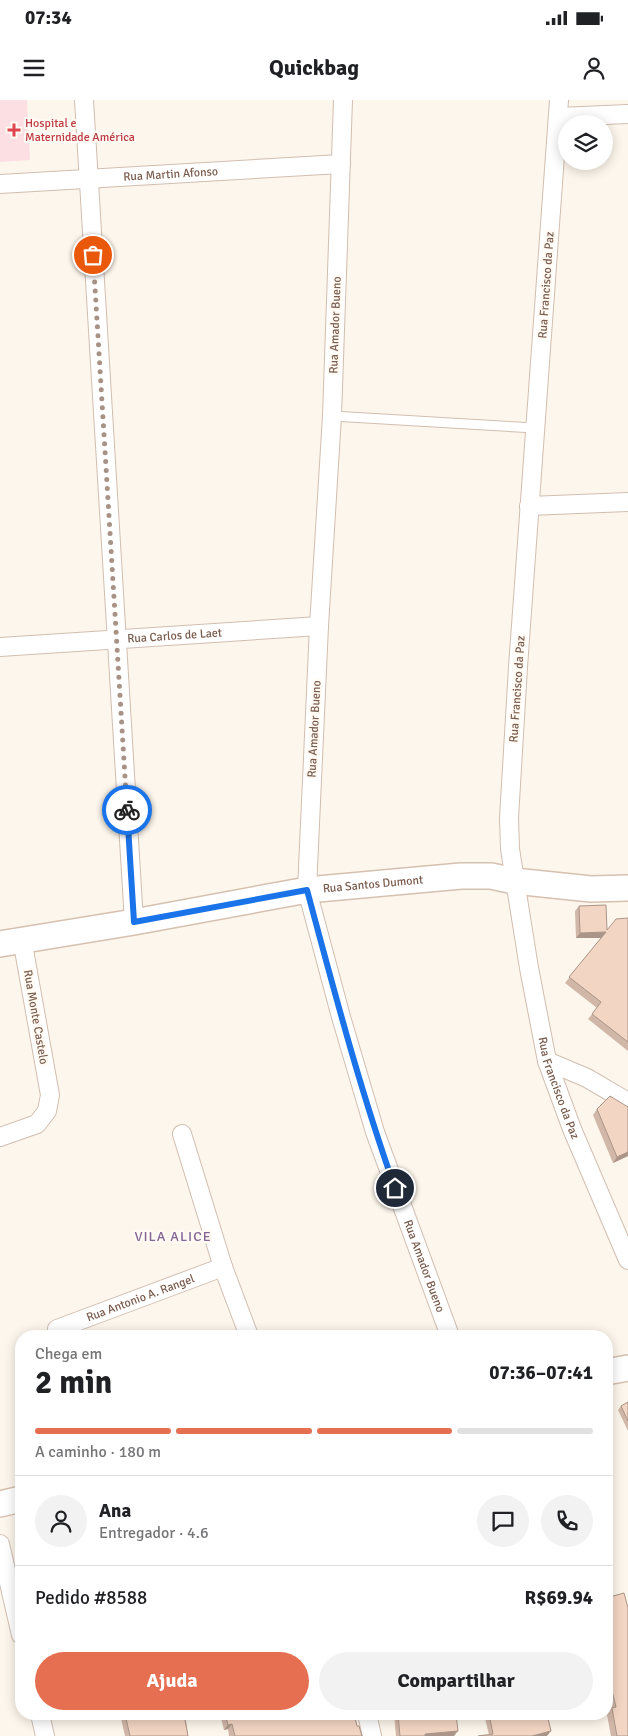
<!DOCTYPE html>
<html lang="pt">
<head>
<meta charset="utf-8">
<style>
	body { margin:0; font-family:Signika,sans-serif; background:#f2f2f2; color:#202124; height:100vh; display:flex; flex-direction:column; font-size:19px; white-space:nowrap }
	* { box-sizing:border-box; margin:0 }
	p { font-size:16px; color:#757577 }
	.icon { flex:none; width:28px; height:28px; fill:none; stroke:currentColor; stroke-width:2; stroke-linecap:round; stroke-linejoin:round }
	.map { position:relative; flex:1; overflow:hidden }
	.sheet { position:absolute; left:15px; top:1230px; width:598px; height:390px; display:flex; flex-direction:column; background:#fff; border-radius:20px; box-shadow:0 2px 12px #0003 }
	.sheet>* { flex:none }
	.controls { position:absolute; left:558px; top:15px; display:grid; gap:10px }
	.controls a { display:grid; place-items:center; width:55px; height:55px; border-radius:50%; background:#fff; box-shadow:0 2px 12px #0003; font-size:25px }
	.pin { position:absolute; display:grid; place-items:center; width:42px; height:42px; color:#fff; margin:-21px; border:2px solid #fff; border-radius:50%; box-shadow:0 1px 5px #0007 }
	.courier { position:absolute; display:grid; place-items:center; width:50px; height:50px; margin:-25px; border:4px solid #1a73e8; border-radius:50%; background:#fff; color:#222; box-shadow:0 1px 6px #0007 }
	.summary em { font-style:normal; font-weight:700 }
	.summary div { display:flex; flex-direction:column-reverse }
	.summary { display:flex; align-items:center; justify-content:space-between; height:85px; padding:0 20px }
	h1 { font-size:32px; font-weight:700; line-height:38px }
	.bar { display:grid; grid-template-columns:repeat(4,1fr); gap:8px 5px; align-content:center; height:60px; padding:0 20px }
	.bar i { height:6px; border-radius:4px; background:#e0e0e0 }
	.bar .current { background:#e76f51 }
	.bar p { grid-column:span 4 }
	.line { display:flex; align-items:center; gap:12px; padding:0 20px; border-top:1px solid #e0e0e0 }
	.line div { flex:1 }
	.round { display:grid; place-items:center; flex:none; width:52px; height:52px; border-radius:26px; background:#f2f2f2 }
	.action { display:flex; gap:10px; margin-top:auto; padding:10px 20px }
	.action a { flex:1; height:58px; border-radius:30px; background:#e76f51; color:#fff; font-size:20px; font-weight:700; line-height:58px; text-align:center }
	.action a+a { background:#f2f2f2; color:#202124 }
	.status { display:flex; justify-content:space-between; align-items:center; height:35px; padding:0 25px; background:#fff; direction:ltr }
	.status svg { height:14px; fill:currentColor }
	header { display:flex; justify-content:space-between; align-items:center; height:65px; padding:0 20px; background:#fff; font-size:22px; font-weight:700 }
	.map>svg:first-child { display:block }
</style>
</head>
<body>
<div class="status"><b>07:34</b><svg viewBox="0 0 49 12"><path d="M0 12V9h3v3zM5 12V6h3v6zM10 12V3h3v9zM15 12V0h3v12zM26 1h20v11H26zM47 4h2v5h-2z"/></svg></div>
<header><svg class="icon" aria-label="menu" viewBox="0 0 24 24"><path d="M4 6h16M4 12h16M4 18h16"/></svg>Quickbag<svg class="icon" aria-label="person" viewBox="0 0 24 24"><circle cx="12" cy="8" r="4"/><path d="M4 21q1-7 8-7t8 7"/></svg></header>
<div class="map">
<svg width="628" height="1636" viewBox="0 0 628 1636">
	<rect width="100%" height="100%" fill="#fdf6ec"/>
	<path fill="#fbdfe3" d="M0,0h27l3,60 -30,2z"/>
	<g fill="none" stroke-linecap="round" stroke-linejoin="round">
		<defs>
			<path id="lane" d="M332,316l203,12"/>
			<g id="street">
				<path d="M84,0l50,822"/>
				<path id="s1" d="M343,0l-11,316 -13,210 -12,264 34,127 34,115 75,204"/>
				<path id="s2" d="M559,0l-41,567 -9,151 1,31 19,119 18,93 25,68 56,131"/>
				<path d="M559,17l69,-3"/>
				<path id="s3" d="M0,84l341,-20"/>
				<path d="M529,406l99,-4"/>
				<path id="s4" d="M0,547l319,-21"/>
				<path d="M547,961l40,17 41,24"/>
				<path d="M182,1034l41,133 26,69"/>
				<path d="M0,1037l37,-13 10,-13 3,-16 -28,-156"/>
				<path id="s5" d="M57,1229l166,-62"/>
				<path d="M0,1444l21,91"/>
				<path d="M40,1614l5,22"/>
				<path d="M367,1614l5,22"/>
			</g>
			<g id="secondary">
				<path id="s6" d="M0,844l134,-22 173,-32 154,-14h30l23,5 77,8 37,-1"/>
				<path d="M606,1272l22,-4"/>
				<path d="M0,1404l21,-5"/>
			</g>
		</defs>
		<use href="#lane" stroke="#d1beb0" stroke-width="11"/>
		<use href="#street" stroke="#d1beb0" stroke-width="20"/>
		<use href="#secondary" stroke="#d6c0b0" stroke-width="28"/>
		<use href="#lane" stroke="#fff" stroke-width="9"/>
		<use href="#street" stroke="#fff" stroke-width="18"/>
		<use href="#secondary" stroke="#fff" stroke-width="25"/>
	</g>
	<g fill="#d1b7a8">
		<path d="M579,806l28,24 21,-12v133l-40,-32 9,-11 -32,-25 36,-45h-25l-1,-27z"/>
		<path d="M628,1007v49l-15,7 -20,-48 4,-6z"/>
		<path d="M628,1302v29l-10,-21 3,-4z"/>
		<path d="M606,1498l22,138h-17l-4,-21 3,-5 -4,-16z"/>
		<path d="M120,1614h67h-2l3,22h-63z"/>
		<path d="M220,1614h134l3,12 5,10h-133l-1,-7 -4,1z"/>
		<path d="M394,1614h62l-2,22h-58z"/>
		<path d="M484,1614h63l4,17 -62,4z"/>
	</g>
	<g fill="#aa9588">
		<path d="M606,832l-4,6h-26l4,-5z"/>
		<path d="M628,1052v4l-15,7 4,-6z"/>
		<path d="M232,1624l-4,5 -4,1 4,-5z"/>
		<path d="M458,1631l-4,5h-31l2,-2z"/>
		<path d="M551,1631l-4,5h-16l1,-1z"/>
	</g>
	<g fill="#f3d5c3" stroke="#aa9588">
		<path d="M606,805l1,25 9,-11 12,-1v124l-36,-28 9,-12 -32,-25 37,-45 -26,1 -1,-27z"/>
		<path d="M610,996l18,11v45l-11,5 -20,-48z"/>
		<path d="M628,1302v19l-7,-15z"/>
		<path d="M624,1493l4,15v128h-11l-5,-28 4,-1 -10,-40v-69z"/>
		<path d="M125,1614h59l4,22h-58z"/>
		<path d="M225,1614h129l3,12h2l3,10h-127l-3,-12 -4,1z"/>
		<path d="M398,1614h58l2,17 -33,3v2h-25z"/>
		<path d="M489,1614h58l4,17 -19,5h-54l15,-2z"/>
	</g>
	<g fill="none" stroke-linecap="round" stroke-linejoin="round">
		<path stroke="#a89285" stroke-width="5" stroke-dasharray="0 9" d="M93,155l34,555"/>
		<path stroke="#1a73e8" stroke-width="6" d="M127,710l7,112 173,-32c27,100 53,200 88,298"/>
	</g>
	<path fill="#e0444e" stroke="#fffaf3" stroke-width="2" d="M11.5 22.5h5v5h5v5h-5v5h-5v-5h-5v-5h5z"/>
	<g text-anchor="middle" stroke-width="4.5" stroke-linejoin="round" paint-order="stroke">
		<g font-size="12" fill="#be3a42" stroke="#fffaf3" text-anchor="start">
			<text x="25" y="27">Hospital e<tspan x="25" dy="14">Maternidade América</tspan></text>
		</g>
		<g font-size="12" fill="#7a5c4d" stroke="#fffaf3">
			<text dy="4" stroke="none"><textPath href="#s3" startOffset="171">Rua Martin Afonso</textPath></text>
			<text transform="translate(546 185) rotate(-86)" y="4">Rua Francisco da Paz</text>
			<text transform="translate(335 225) rotate(-88)" y="4">Rua Amador Bueno</text>
			<text dy="4" stroke="none"><textPath href="#s4" startOffset="175">Rua Carlos de Laet</textPath></text>
			<text transform="translate(517 589) rotate(-86)" y="4">Rua Francisco da Paz</text>
			<text transform="translate(314 629) rotate(-87)" y="4">Rua Amador Bueno</text>
			<text dy="4" stroke="none"><textPath href="#s6" startOffset="378">Rua Santos Dumont</textPath></text>
			<text transform="translate(36 917) rotate(80)" y="4">Rua Monte Castelo</text>
			<text dy="4" stroke="none"><textPath href="#s2" startOffset="995">Rua Francisco da Paz</textPath></text>
			<text dy="4" stroke="none"><textPath href="#s1" startOffset="1185">Rua Amador Bueno</textPath></text>
			<text dy="4" stroke="none"><textPath href="#s5" startOffset="89">Rua Antonio A. Rangel</textPath></text>
		</g>
		<g font-size="14" letter-spacing="1" fill="#846695" stroke="#fffaf3">
			<text x="173" y="1141">VILA ALICE</text>
		</g>
	</g>
</svg>
<div class="controls">
<a><svg class="icon" aria-label="layers" viewBox="0 0 24 24"><path d="M12 4l9 5-9 5-9-5zM3 14l9 5 9-5"/></svg></a>
</div>
<div class="pin" style="left:93px;top:155px;background:#ea580c"><svg class="icon" aria-label="bag" viewBox="0 0 24 24"><path d="M5 8h14l-1 12H6zM9 8a3 3 0 0 1 6 0"/></svg></div>
<div class="pin" style="left:395px;top:1088px;background:#1f2937"><svg class="icon" aria-label="home" viewBox="0 0 24 24"><path d="M3 11l9-7 9 7M6 9v11h12V9"/></svg></div>
<div class="courier" style="left:127px;top:710px"><svg class="icon" aria-label="bike" viewBox="0 0 24 24"><circle cx="6" cy="16" r="4"/><circle cx="18" cy="16" r="4"/><path d="M6 16l4-8h5l3 8M10 8l3 8H6M13 5h3"/></svg></div>
<section class="sheet">
<div class="summary"><div><h1>2 min</h1><p>Chega em</p></div><em>07:36–07:41</em></div>
<div class="bar"><i class="current"></i><i class="current"></i><i class="current"></i><i></i><p>A caminho · 180 m</p></div>
<div class="line" style="height:90px"><a class="round"><svg class="icon" aria-label="person" viewBox="0 0 24 24"><circle cx="12" cy="8" r="4"/><path d="M4 21q1-7 8-7t8 7"/></svg></a><div><b>Ana</b><p>Entregador · 4.6</p></div><a class="round"><svg class="icon" aria-label="chat" viewBox="0 0 24 24"><path d="M4 5h16v11H9l-5 4z"/></svg></a><a class="round"><svg class="icon" aria-label="phone" viewBox="0 0 24 24"><path d="M5 4h4l2 5-3 2q2 4 5 5l2-3 5 2v4C11 20 4 13 5 4z"/></svg></a></div>
<div class="line" style="height:65px"><div>Pedido #8588</div><b>R$69.94</b></div>
<div class="action"><a>Ajuda</a><a>Compartilhar</a></div>
</section>
</div>
</body>
</html>
